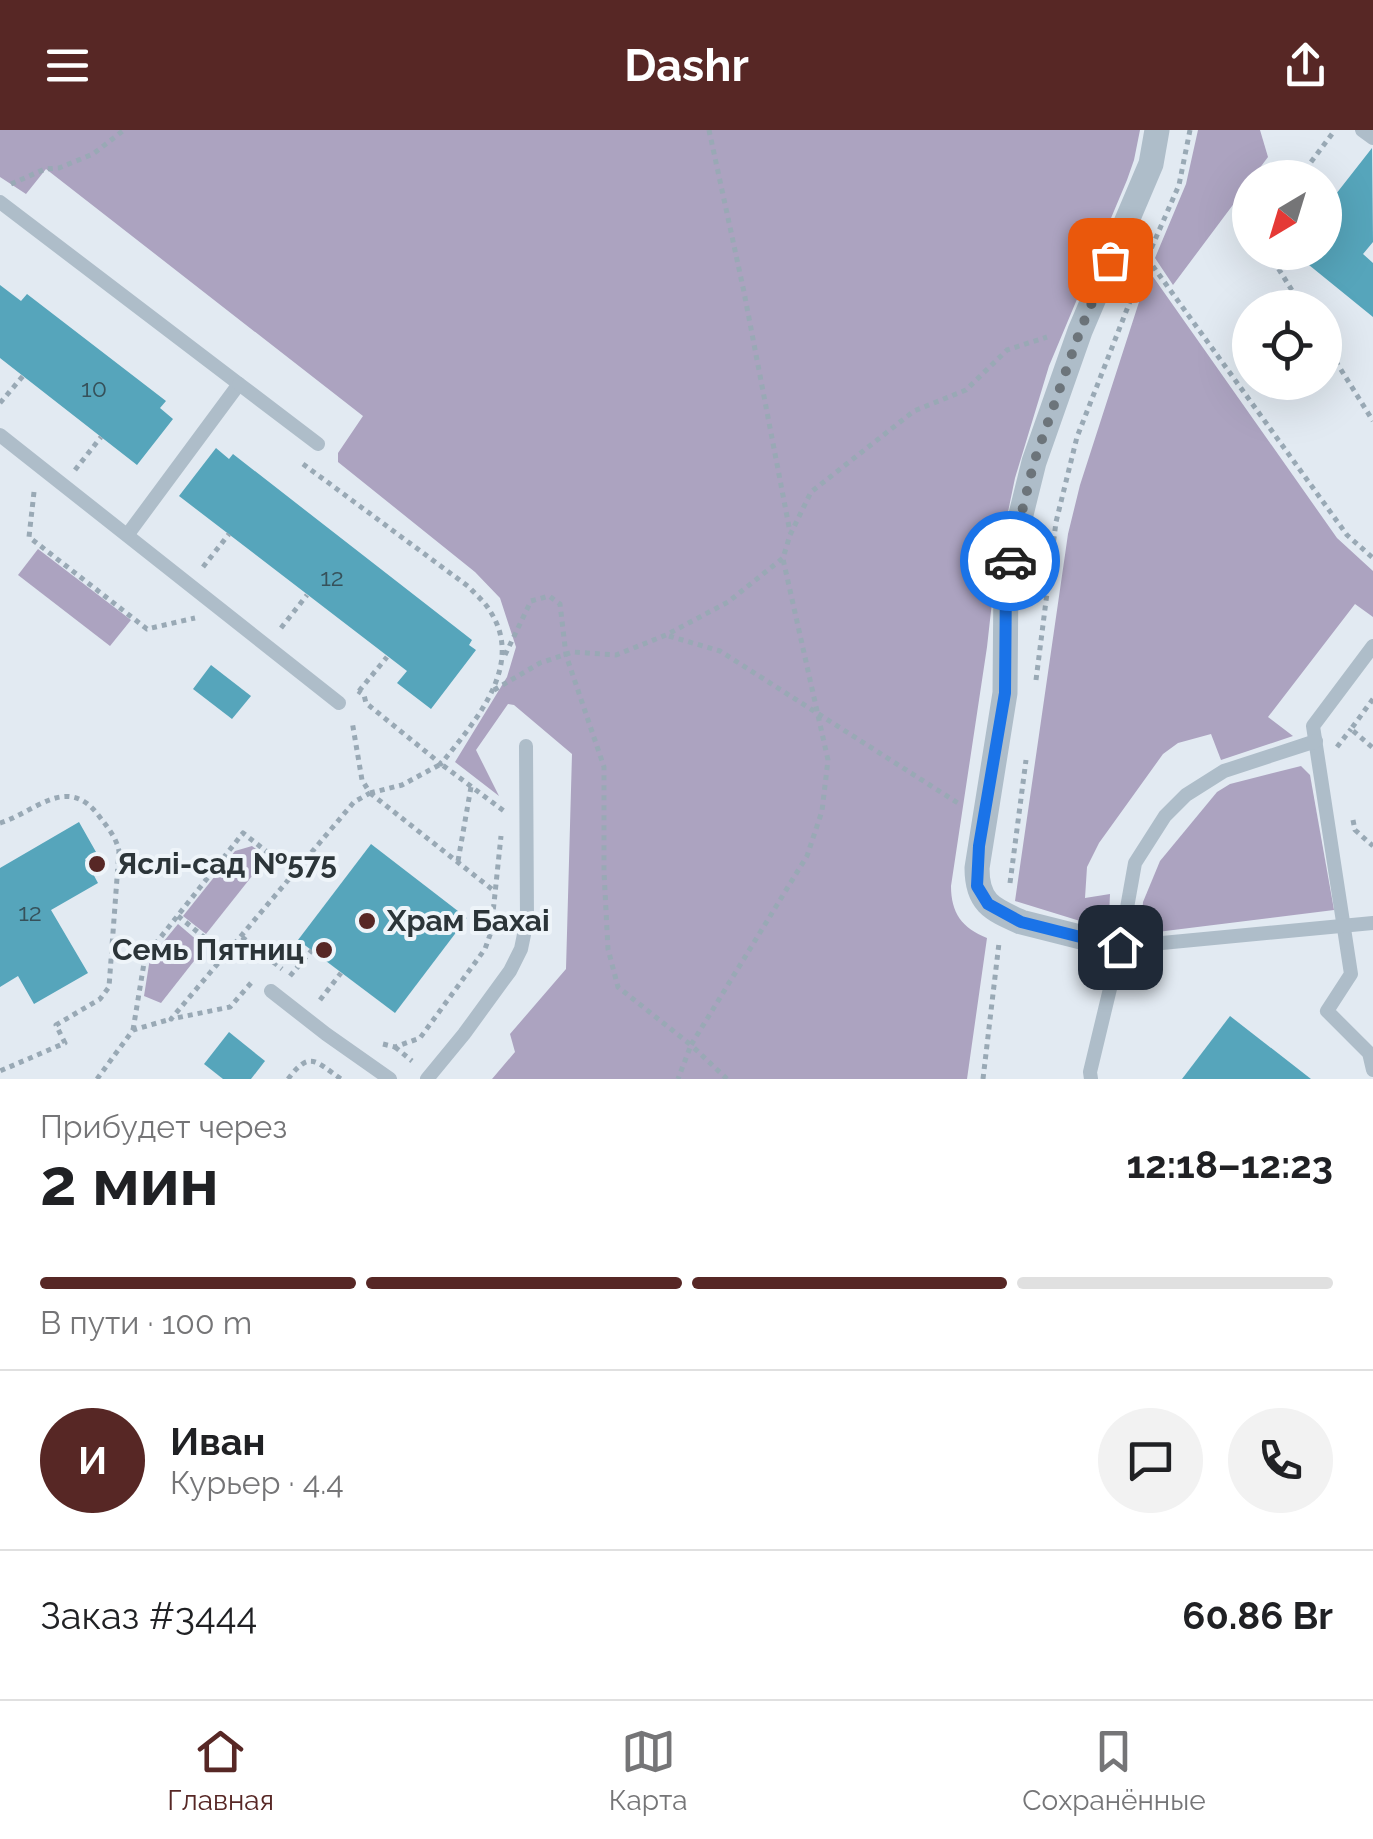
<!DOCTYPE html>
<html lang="ru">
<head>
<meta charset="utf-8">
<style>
	body { margin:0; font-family:Raleway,sans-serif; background:#f2f2f2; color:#202124; height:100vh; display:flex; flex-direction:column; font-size:38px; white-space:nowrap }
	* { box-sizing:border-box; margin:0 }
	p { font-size:32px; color:#757577 }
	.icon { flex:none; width:55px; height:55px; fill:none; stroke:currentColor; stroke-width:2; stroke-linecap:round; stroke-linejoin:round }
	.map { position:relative; height:949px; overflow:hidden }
	.details { display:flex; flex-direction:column; background:#fff; flex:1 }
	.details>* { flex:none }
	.needle { width:65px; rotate:218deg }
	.fabs { position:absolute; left:1232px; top:30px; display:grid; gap:20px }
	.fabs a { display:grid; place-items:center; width:110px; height:110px; border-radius:50%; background:#fff; box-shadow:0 10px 40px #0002; font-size:50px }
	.pin { position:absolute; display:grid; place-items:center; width:85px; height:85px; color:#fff; margin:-42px; border-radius:20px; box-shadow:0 5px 15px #0006 }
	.courier { position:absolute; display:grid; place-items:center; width:100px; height:100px; margin:-50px; border:8px solid #1a73e8; border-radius:50%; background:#fff; color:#222; box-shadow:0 2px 12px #0007 }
	.summary em { font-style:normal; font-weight:700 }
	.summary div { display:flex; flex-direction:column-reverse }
	.summary { display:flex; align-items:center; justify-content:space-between; height:170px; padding:0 40px }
	h1 { font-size:65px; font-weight:700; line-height:75px }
	.bar { display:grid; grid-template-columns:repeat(4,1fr); gap:15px 10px; align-content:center; height:120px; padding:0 40px }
	.bar i { height:12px; border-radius:8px; background:#e0e0e0 }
	.bar .on { background:#572725 }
	.bar p { grid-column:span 4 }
	.line { display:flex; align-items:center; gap:25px; padding:0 40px; border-top:2px solid #e0e0e0 }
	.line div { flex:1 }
	.round { display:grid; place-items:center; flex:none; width:105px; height:105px; border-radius:52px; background:#f2f2f2 }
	header { display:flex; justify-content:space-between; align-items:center; height:130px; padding:0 40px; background:#572725; color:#fff; font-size:45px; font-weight:700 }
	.dock { display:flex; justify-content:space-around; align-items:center; height:140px; border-top:2px solid #e0e0e0; background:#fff; font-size:28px; color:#757577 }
	.dock a { display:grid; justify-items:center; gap:5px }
	.dock .on { color:#572725 }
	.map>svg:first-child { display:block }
</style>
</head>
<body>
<header><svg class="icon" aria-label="menu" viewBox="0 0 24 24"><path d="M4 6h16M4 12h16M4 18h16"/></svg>Dashr<svg class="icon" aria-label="share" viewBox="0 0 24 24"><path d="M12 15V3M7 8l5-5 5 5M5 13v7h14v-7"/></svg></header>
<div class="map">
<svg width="1373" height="949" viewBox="0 0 1373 949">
	<rect width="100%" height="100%" fill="#e2eaf2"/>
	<g fill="#aca3c0">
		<path d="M0,0h1140l-6,30 -7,20 -78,186 -34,112 -20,97 -8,72 -36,239c0,27 11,42 36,52l-20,141h-475l23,-27 -5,-18 56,-65 6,-215 -58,-49 -6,-1 -32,46 23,46 -44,-34 52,-85 9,-30 -16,-49 -25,-26 -137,-110v-9l25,-37 -317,-247 -20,25 -26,-17z"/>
		<path d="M1198,0h62l8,27 -15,20 -3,1v4l-77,103 -18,-27 31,-74z"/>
		<path d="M1149,141l188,267 36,33v46l-18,-13 -87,113 25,19 -72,24 -10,-26 -33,9 -15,11 -64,89 -12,24 -2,31 25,-4 -1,23 -8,7 -8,1 -78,-24 53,-367 12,-49z"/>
		<path d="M38,419l93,71 -21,26 -92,-71z"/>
		<path d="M1301,636l9,9 24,135 -193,24 2,-32 17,-41 57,-69 13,-8z"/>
		<path d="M252,716l15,11 -61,77 -23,-18 52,-65z"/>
		<path d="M178,794l27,23 -44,56 -17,-7 6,-38z"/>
	</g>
	<g fill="#56a5bb">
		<path d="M1372,18l1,94 -10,12 10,9v54l-80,-65h32v-44z"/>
		<path d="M0,155l21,16 6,-7 139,107 -6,7 13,11 -36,46 -137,-107z"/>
		<path d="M216,318l13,11 4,-5 239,186 -3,5 7,5 -45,59 -34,-26 10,-12 -228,-175z"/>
		<path d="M211,535l40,31 -19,23 -39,-30z"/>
		<path d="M79,692l17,30 -11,7 13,24 -47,27 37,63 -54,31 -16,-28 -18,11v-119z"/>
		<path d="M371,714l96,74 -72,95 -97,-73z"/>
		<path d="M1230,886l81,63h-129z"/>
		<path d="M229,902l36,29 -14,18h-28l-19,-15z"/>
	</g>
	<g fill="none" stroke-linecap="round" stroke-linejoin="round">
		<g stroke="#99a9b5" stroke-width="5" stroke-dasharray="5 5" stroke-linecap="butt">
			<path d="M709,0l35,162 46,240"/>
			<path d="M1299,48l36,-48"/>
			<path d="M11,54l34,-15 14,-1 34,-14 31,-24"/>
			<path d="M1268,122l35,56"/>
			<path d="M1147,128l200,277 26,23"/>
			<path d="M1325,214l48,77"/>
			<path d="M0,273l23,-27"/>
			<path d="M303,334l166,123c7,8 16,15 21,24 36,55 -16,111 -49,153l-75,-61 -2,-8 -6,-4"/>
			<path d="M75,340l26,-33"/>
			<path d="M34,362l-5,45 118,92 48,-11"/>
			<path d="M203,437l26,-33"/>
			<path d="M281,498l26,-33"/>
			<path d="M669,506l51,15 241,154"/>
			<path d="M505,525l26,-54 18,-5 11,8 6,51 38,112v105l4,77 10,38 73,58 -13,34"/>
			<path d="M1036,550l20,-158 21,-85 70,-179 32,-73 11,-55"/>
			<path d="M494,560l46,-27 33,-11 43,3 50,-20 62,-33 55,-44 7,-23 21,-43 103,-81 52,-21 41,-40 40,-13"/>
			<path d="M359,561l28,-34"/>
			<path d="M1373,569l-22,30 22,19"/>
			<path d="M1337,617l14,-18"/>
			<path d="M370,663l32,-8 39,-21 63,47"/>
			<path d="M370,663l123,97"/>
			<path d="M1353,690l2,10 18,16"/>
			<path d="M0,693c34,-10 67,-50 99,-7 9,12 17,21 20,35l-10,136 -9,12 -44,26 9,18 -65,28"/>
			<path d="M458,731l13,-74"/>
			<path d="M1010,753l16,-123"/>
			<path d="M178,786l48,39"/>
			<path d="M242,807l40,32"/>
			<path d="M290,846l22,-26"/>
			<path d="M251,853l-21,24 -59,12 183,-217 16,-9 -8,-13 -10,-59"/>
			<path d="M320,870l21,-27"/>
			<path d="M133,900l12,-73 98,-124 51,40"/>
			<path d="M383,914l12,3 25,-9 65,-89 6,-17 10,-96"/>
			<path d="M395,917l17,14"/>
			<path d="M97,949l36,-49 38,-11"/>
			<path d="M288,949c22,-29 27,-18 53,0"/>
			<path d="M727,949l-36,-34 116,-189 15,-45 6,-51 -45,-201"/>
			<path d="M983,949l16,-136"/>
		</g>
		<g stroke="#aebdc9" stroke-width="14">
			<path d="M1362,0l11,8"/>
			<path d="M0,72l239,182 -111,150"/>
			<path d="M239,254l79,60"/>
			<path d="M0,305l339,268"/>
			<path d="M1373,516l-60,80 38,248 -24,37 42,42 4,17"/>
			<path d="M1120,817l253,-24"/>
			<path d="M271,861l55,43 64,45"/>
			<path d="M427,949l37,-45 46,-63 11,-22 6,-29 -1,-174"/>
			<path d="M1091,949l-1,-7 30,-125 15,-84 30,-47 21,-21 38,-24 92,-30"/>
		</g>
		<path stroke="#aebdc9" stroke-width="25" d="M1120,817l-99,-25c-29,-13 -44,-19 -44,-54l28,-175 1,-118 28,-113 46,-131 71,-167 6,-34"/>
	</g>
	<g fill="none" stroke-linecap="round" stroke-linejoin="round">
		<path stroke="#6c747a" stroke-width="10" stroke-dasharray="0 18" d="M1010,431l24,-99 46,-131 30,-71"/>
		<path stroke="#1a73e8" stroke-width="12" d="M1010,431l-4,14 -1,118 -26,153 -2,40 11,18 33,18 99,25"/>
	</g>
	<g fill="#572725" stroke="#eef4f9" stroke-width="4">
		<circle cx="97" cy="734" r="10"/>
		<circle cx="367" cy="791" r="10"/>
		<circle cx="324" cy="820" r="10"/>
	</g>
	<g text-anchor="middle" stroke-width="8" stroke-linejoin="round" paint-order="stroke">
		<g font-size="25" fill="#36515a">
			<text x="94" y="267">10</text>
			<text x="332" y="456">12</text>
			<text x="30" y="791">12</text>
		</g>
		<g font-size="30" font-weight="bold" fill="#2c3539" stroke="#eef4f9" text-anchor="start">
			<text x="117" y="744">Яслі-сад №575</text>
			<text x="387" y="801">Храм Бахаі</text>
			<text x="304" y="830" text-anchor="end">Семь Пятниц</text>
		</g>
	</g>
</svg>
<div class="fabs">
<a><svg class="needle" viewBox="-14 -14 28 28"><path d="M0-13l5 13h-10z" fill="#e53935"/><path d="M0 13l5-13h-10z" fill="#757577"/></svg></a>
<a><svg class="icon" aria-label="locate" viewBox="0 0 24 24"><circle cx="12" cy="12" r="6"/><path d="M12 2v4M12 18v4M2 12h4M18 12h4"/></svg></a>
</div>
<div class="pin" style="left:1110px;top:130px;background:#ea580c"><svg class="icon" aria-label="bag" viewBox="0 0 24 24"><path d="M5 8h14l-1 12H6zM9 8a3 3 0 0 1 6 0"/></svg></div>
<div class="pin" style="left:1120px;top:817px;background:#1f2937"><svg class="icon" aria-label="home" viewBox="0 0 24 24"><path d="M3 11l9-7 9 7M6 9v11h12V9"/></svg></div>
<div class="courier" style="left:1010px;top:431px"><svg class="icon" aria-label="car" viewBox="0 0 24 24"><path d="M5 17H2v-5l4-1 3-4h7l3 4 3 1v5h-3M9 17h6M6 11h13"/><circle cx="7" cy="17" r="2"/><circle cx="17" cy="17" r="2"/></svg></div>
</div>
<section class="details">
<div class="summary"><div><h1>2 мин</h1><p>Прибудет через</p></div><em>12:18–12:23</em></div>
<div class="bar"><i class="on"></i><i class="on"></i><i class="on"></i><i></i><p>В пути · 100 m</p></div>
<div class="line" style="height:180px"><b class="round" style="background:#572725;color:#fff">И</b><div><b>Иван</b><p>Курьер · 4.4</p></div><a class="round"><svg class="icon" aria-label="chat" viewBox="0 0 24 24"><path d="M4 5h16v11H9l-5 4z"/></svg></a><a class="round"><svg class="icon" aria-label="phone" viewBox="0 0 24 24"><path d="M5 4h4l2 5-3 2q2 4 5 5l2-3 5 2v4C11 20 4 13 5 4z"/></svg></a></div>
<div class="line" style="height:130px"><div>Заказ #3444</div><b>60.86 Br</b></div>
</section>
<nav class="dock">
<a class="on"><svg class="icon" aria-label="home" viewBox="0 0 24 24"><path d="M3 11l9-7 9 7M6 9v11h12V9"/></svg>Главная</a>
<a><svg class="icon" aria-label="map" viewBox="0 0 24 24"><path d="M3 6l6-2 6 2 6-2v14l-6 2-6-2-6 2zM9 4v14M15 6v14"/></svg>Карта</a>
<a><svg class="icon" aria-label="saved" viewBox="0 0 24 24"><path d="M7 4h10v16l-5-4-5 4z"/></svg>Сохранённые</a>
</nav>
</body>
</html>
